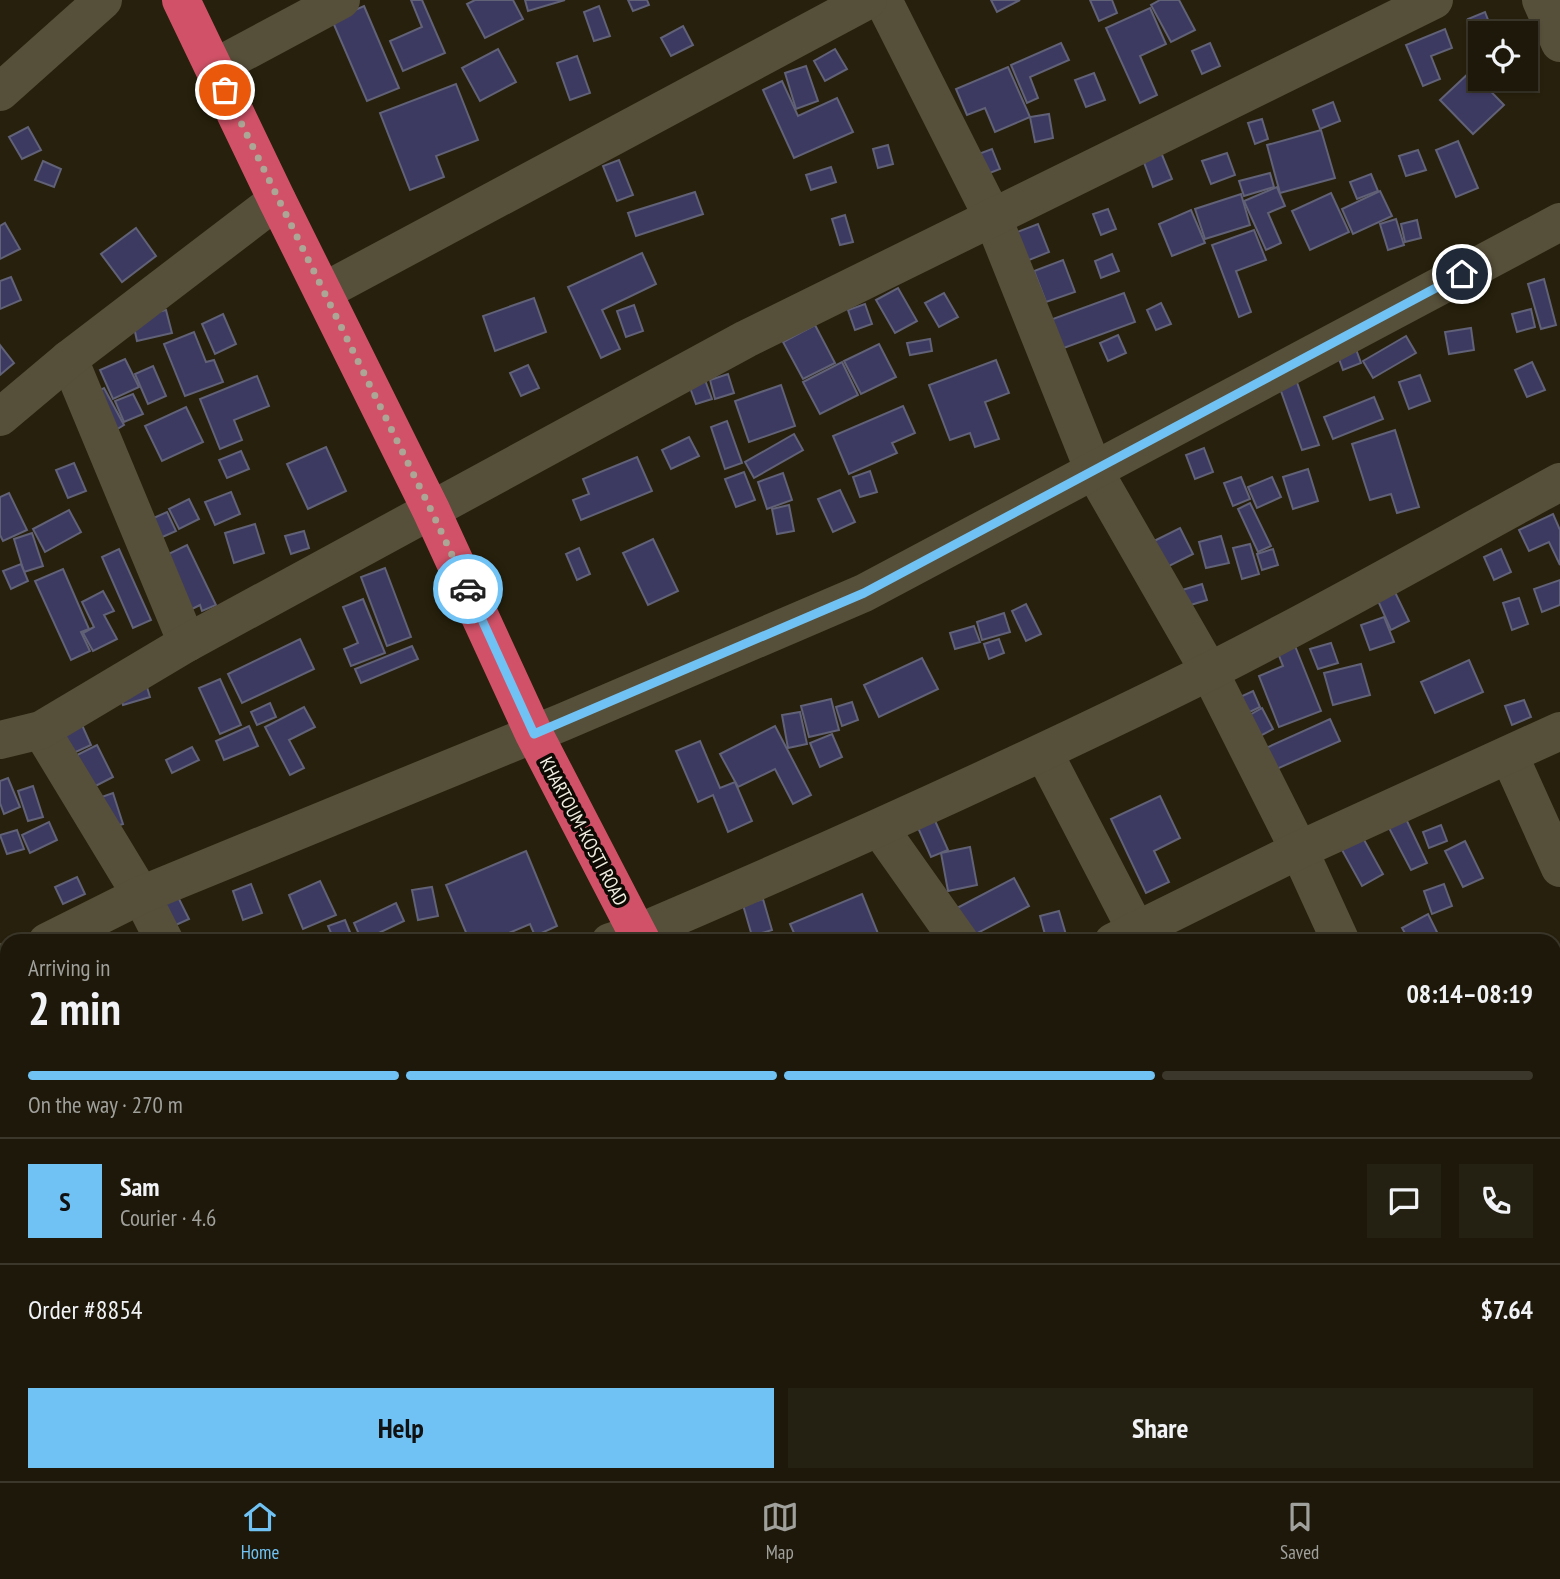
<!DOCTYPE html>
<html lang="en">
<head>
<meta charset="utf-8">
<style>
	body { margin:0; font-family:"PT Sans Narrow",sans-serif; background:#252112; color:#f1f3f6; height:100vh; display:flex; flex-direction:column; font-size:26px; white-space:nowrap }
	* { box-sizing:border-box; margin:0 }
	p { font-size:23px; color:#a0a09c }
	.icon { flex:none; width:38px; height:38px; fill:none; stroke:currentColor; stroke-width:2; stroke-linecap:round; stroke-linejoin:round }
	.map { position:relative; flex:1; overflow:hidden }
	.drawer { position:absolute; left:0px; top:934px; width:1561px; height:548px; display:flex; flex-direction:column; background:#1d1809; border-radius:21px 21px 0 0; box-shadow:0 2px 5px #0004,0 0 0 2px #3b372a }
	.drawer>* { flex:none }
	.controls { position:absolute; left:1468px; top:21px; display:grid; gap:14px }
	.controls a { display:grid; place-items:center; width:70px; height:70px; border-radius:0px; background:#1d1809; box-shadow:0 2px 5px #0004,0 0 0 2px #3b372a; font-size:35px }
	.pin { position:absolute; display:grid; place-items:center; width:60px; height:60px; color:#fff; margin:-30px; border:4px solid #fff; border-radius:50%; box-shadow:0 2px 7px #0007 }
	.courier { position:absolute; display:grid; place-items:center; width:70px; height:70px; margin:-35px; border:5px solid #70c2f4; border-radius:50%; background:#fff; color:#222; box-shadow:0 2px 9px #0007 }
	.summary em { font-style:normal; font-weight:700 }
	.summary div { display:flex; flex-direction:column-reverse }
	.summary { display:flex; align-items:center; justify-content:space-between; height:119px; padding:0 28px }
	h1 { font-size:46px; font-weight:700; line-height:52px }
	.bar { display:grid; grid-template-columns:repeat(4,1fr); gap:10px 7px; align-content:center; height:84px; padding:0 28px }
	.bar i { height:9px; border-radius:5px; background:#3b372a }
	.bar .selected { background:#70c2f4 }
	.bar p { grid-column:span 4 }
	.line { display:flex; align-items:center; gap:18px; padding:0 28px; border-top:2px solid #3b372a }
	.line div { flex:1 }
	.round { display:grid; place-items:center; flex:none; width:74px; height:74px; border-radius:0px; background:#252112 }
	.action { display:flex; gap:14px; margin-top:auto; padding:14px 28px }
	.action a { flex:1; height:80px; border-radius:0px; background:#70c2f4; color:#111; font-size:28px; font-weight:700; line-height:80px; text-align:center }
	.action a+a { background:#252112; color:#f1f3f6 }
	.tab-bar { display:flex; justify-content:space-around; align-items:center; height:98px; border-top:2px solid #3b372a; background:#1d1809; font-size:19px; color:#a0a09c }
	.tab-bar a { display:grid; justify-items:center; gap:4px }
	.tab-bar .selected { color:#70c2f4 }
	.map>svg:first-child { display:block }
</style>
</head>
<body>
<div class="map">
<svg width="1560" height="1481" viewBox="0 0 1560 1481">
	<rect width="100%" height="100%" fill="#27200c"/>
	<g fill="#3d3a61" stroke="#616177" stroke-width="2">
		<path d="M411,0h11l23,53 -42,18 -13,-30 32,-14z"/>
		<path d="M475,0h38l10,19 -38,19 -18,-34z"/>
		<path d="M525,0h40l-37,11z"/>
		<path d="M628,0h19l2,5 -16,6z"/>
		<path d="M991,0h29l-23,12z"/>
		<path d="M1090,0h22l5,13 -18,8z"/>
		<path d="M1160,0h19l16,30 -24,12 -20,-37z"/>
		<path d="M364,6l35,82 -32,13 -35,-81z"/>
		<path d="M599,6l11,30 -16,5 -10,-29z"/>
		<path d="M1150,8l16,36 -26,12 17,39 -17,8 -34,-75z"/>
		<path d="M1485,12l7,18 -17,7 -7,-18z"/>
		<path d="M683,26l10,19 -22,11 -10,-18z"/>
		<path d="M1445,29l7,19 -21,8 9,23 -17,7 -17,-41z"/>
		<path d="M1061,43l8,17 -39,17 8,21 -11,5 -16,-38z"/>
		<path d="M1210,43l10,23 -18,8 -10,-23z"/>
		<path d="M498,49l18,33 -36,19 -18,-33z"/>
		<path d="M835,49l12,20 -22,12 -11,-20z"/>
		<path d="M577,56l13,37 -20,7 -13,-37z"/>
		<path d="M806,66l12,35 -22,8 -11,-36z"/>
		<path d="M1008,67l22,50 -35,15 -10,-24 -18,7 -11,-26z"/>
		<path d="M1471,71l33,34 -31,29 -33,-34z"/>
		<path d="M1094,73l11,27 -19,7 -11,-27z"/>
		<path d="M782,81l16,35 39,-18 16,34 -59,26 -31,-68z"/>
		<path d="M456,84l22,56 -42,16 8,21 -34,13 -30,-77z"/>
		<path d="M1333,102l7,19 -20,8 -7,-19z"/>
		<path d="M1049,114l4,24 -18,4 -5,-25z"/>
		<path d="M1262,119l6,20 -13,5 -7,-21z"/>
		<path d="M28,127l13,23 -19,9 -13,-22z"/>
		<path d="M1321,130l14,48 -55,15 -13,-48z"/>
		<path d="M1458,141l20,47 -22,9 -20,-47z"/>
		<path d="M888,145l5,19 -15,4 -5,-19z"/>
		<path d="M992,149l8,20 -38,15 -8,-21z"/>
		<path d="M1160,150l12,29 -19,8 -11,-30z"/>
		<path d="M1418,150l8,20 -20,6 -7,-20z"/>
		<path d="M1227,153l8,22 -24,9 -9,-23z"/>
		<path d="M619,160l14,35 -16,6 -14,-35z"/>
		<path d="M43,161l18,8 -7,18 -19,-7z"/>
		<path d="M831,167l5,15 -25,8 -5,-15z"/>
		<path d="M1270,173l4,14 -30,9 -5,-15z"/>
		<path d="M1371,174l7,17 -21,8 -7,-17z"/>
		<path d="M1277,187l8,19 -17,7 13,30 -15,7 -22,-49z"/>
		<path d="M1380,191l12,25 -39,18 -11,-25z"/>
		<path d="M695,192l8,22 -67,22 -8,-23z"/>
		<path d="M1331,193l18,39 -39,18 -18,-39z"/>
		<path d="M1241,194l9,31 -45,14 -10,-30z"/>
		<path d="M1108,209l8,20 -15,6 -8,-21z"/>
		<path d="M1191,210l14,33 -33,13 -13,-32z"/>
		<path d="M845,215l8,27 -13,3 -8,-26z"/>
		<path d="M1396,219l8,26 -16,5 -8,-26z"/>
		<path d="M1417,220l4,18 -16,4 -4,-18z"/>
		<path d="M5,223l15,26 -20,10v-33z"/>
		<path d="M1038,224l11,28 -30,12 -12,-28z"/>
		<path d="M136,228l20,28 -34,26 -21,-28z"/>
		<path d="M1254,230l12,30 -30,11 15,41 -12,5 -27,-72z"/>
		<path d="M642,253l14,31 -54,26 18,39 -19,9 -33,-71z"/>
		<path d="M1112,254l7,17 -18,7 -6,-17z"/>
		<path d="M1063,260l12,32 -29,10 -12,-31z"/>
		<path d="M11,277l10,23 -21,9v-28z"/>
		<path d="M1544,279l12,46 -15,4 -13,-45z"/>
		<path d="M898,288l19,33 -22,12 -19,-33z"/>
		<path d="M944,293l14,24 -19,10 -14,-24z"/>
		<path d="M1124,293l11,29 -74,27 -11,-29z"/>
		<path d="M534,298l12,34 -51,19 -12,-35z"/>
		<path d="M1161,303l10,21 -15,6 -9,-20z"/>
		<path d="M865,304l7,20 -17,6 -7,-20z"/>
		<path d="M634,305l9,26 -17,6 -9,-26z"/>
		<path d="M1531,309l4,18 -18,5 -5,-18z"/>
		<path d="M166,310l6,23 -35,8 -5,-23z"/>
		<path d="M223,314l13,30 -21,10 -13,-30z"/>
		<path d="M815,325l20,38 -32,16 -20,-37z"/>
		<path d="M1471,328l3,22 -25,4 -4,-22z"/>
		<path d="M194,332l12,30 8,-2 9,22 -38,14 -21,-52z"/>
		<path d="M1118,335l8,18 -18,8 -8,-18z"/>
		<path d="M1406,336l10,17 -43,25 -10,-17z"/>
		<path d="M930,339l2,12 -22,4 -3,-12z"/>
		<path d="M1353,341l8,22 -18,7 -8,-22z"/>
		<path d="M879,344l17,33 -35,17 -17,-33z"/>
		<path d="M0,345l14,18 -14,12z"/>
		<path d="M125,359l14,28 -26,12 -13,-29z"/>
		<path d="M996,360l13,33 -24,9 14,37 -24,8 -5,-14 -20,7 -21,-55z"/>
		<path d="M842,362l16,33 -38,19 -17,-32z"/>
		<path d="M1532,362l13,28 -18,7 -12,-27z"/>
		<path d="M528,365l11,23 -18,8 -11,-23z"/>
		<path d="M153,366l13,30 -18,8 -13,-30z"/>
		<path d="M1293,371l26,74 -17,5 -26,-73z"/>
		<path d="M728,374l6,19 -19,6 -5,-19z"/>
		<path d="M1420,375l10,26 -21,8 -10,-27z"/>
		<path d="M257,376l12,30 -35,14 8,20 -22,9 -20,-50z"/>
		<path d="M705,380l7,19 -16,5 -7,-19z"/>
		<path d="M781,385l14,41 -46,16 -14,-41z"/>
		<path d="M104,388l20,37 -15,9 -21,-37z"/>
		<path d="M133,394l10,20 -19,8 -9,-21z"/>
		<path d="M1374,397l9,22 -50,20 -9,-22z"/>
		<path d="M903,406l12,27 -23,10 5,10 -48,21 -16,-38z"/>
		<path d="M186,407l17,35 -41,19 -17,-35z"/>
		<path d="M727,421l15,42 -17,6 -14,-42z"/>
		<path d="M1395,430l24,77 -22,6 -6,-19 -21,6 -18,-56z"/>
		<path d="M794,434l9,16 -49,28 -9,-16z"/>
		<path d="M689,437l10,19 -28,13 -9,-19z"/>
		<path d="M326,447l20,44 -38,18 -21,-45z"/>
		<path d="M1204,448l9,24 -18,7 -9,-24z"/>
		<path d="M241,451l8,18 -22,9 -8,-18z"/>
		<path d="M637,457l15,34 -71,29 -8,-20 16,-6 -6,-15z"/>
		<path d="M74,463l12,28 -18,7 -12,-28z"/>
		<path d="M1308,469l10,32 -25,8 -10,-32z"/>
		<path d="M870,471l7,21 -17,5 -7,-20z"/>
		<path d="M744,472l11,28 -19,7 -11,-28z"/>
		<path d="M783,473l9,27 -25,9 -9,-27z"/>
		<path d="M1241,477l9,22 -17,7 -9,-23z"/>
		<path d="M1272,477l9,20 -24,11 -9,-21z"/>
		<path d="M840,490l15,32 -22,10 -15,-33z"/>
		<path d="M231,492l9,22 -25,11 -10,-23z"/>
		<path d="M9,493l18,37 -24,11 -3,-6v-38z"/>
		<path d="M189,499l10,20 -20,10 -10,-20z"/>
		<path d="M1250,503l21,43 -13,6 -20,-43z"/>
		<path d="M789,505l5,26 -17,3 -5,-25z"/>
		<path d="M69,510l12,22 -36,20 -12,-23z"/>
		<path d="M167,512l9,19 -18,8 -9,-19z"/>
		<path d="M1553,514l7,16v35l-11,-23 -20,9 -10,-21z"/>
		<path d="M255,524l9,29 -30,10 -9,-30z"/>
		<path d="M1180,528l13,26 -28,14 -13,-26z"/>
		<path d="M304,531l5,17 -18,6 -6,-18z"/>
		<path d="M32,533l11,33 -19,6 -10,-33z"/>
		<path d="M1221,536l8,27 -23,5 -7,-26z"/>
		<path d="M653,539l25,52 -30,14 -25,-52z"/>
		<path d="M1250,544l9,30 -17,5 -9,-31z"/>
		<path d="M187,545l29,60 -14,6 -2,-6 -20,10 -26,-54z"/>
		<path d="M579,548l11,26 -13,6 -11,-26z"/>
		<path d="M119,549l32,71 -18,8 -31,-71z"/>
		<path d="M1273,549l5,16 -16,5 -5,-16z"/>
		<path d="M1501,549l10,23 -17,8 -10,-23z"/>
		<path d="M21,564l7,17 -17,8 -8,-18z"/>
		<path d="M385,568l26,69 -24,9 -26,-69z"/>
		<path d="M63,569l26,60 -8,3 9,19 -19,9 -36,-79z"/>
		<path d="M1560,580v25l-18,7 -8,-23z"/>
		<path d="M1202,584l5,16 -23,7 -5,-16z"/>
		<path d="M1392,586l17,35 -18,9 -16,-36z"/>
		<path d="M103,591l11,20 -10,4 13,24 -24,12 -10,-18 11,-6 -12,-25z"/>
		<path d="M1519,598l9,26 -16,6 -9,-27z"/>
		<path d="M363,599l22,54 -34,13 -7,-17 14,-6 -15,-36z"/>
		<path d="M1026,604l15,30 -15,7 -14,-30z"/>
		<path d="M1004,613l6,19 -28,8 -5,-18z"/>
		<path d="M1384,617l10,25 -24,8 -9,-25z"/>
		<path d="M974,626l6,16 -25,7 -5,-16z"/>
		<path d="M1291,636l30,75 -42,16 -20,-51 24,-10 -9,-23z"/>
		<path d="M300,639l14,30 -72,34 -14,-29z"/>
		<path d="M999,639l5,14 -15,6 -5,-15z"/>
		<path d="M1331,643l7,20 -20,6 -8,-20z"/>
		<path d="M412,646l6,13 -57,24 -6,-14z"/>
		<path d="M922,658l16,31 -59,28 -15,-32z"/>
		<path d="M1469,660l14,32 -48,21 -14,-31z"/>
		<path d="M1361,664l9,31 -37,10 -9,-32z"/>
		<path d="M143,674l7,23 -27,8 -7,-22z"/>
		<path d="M220,679l21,46 -21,9 -21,-46z"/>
		<path d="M1253,691l7,16 -25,12 -8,-16z"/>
		<path d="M831,699l8,31 -30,7 -8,-31z"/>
		<path d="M1524,700l7,17 -19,8 -7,-19z"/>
		<path d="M852,702l6,18 -16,6 -6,-19z"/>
		<path d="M270,703l6,14 -19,8 -6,-13z"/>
		<path d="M304,707l11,20 -26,13 15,28 -14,7 -25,-48z"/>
		<path d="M1262,708l11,21 -24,13 -12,-20z"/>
		<path d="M800,712l7,32 -19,4 -6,-33z"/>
		<path d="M1330,719l10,22 -75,33 -10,-21z"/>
		<path d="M82,725l9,20 -24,11 -9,-20z"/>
		<path d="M249,726l9,20 -34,14 -8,-19z"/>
		<path d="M775,726l36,69 -18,9 -18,-35 -37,18 -18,-33z"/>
		<path d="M832,734l10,23 -22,10 -10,-24z"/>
		<path d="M700,741l20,47 15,-6 17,39 -24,11 -15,-37 -15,7 -22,-51z"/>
		<path d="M97,745l16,32 -29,15 -17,-32z"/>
		<path d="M192,747l7,13 -27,13 -6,-13z"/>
		<path d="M8,778l12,29 -16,7 -4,-11v-22z"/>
		<path d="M33,786l10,31 -15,4 -10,-30z"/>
		<path d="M113,793l10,31 -20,6 -10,-30z"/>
		<path d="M1160,796l20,42 -26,13 15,31 -23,11 -35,-74z"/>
		<path d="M932,814l16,36 -17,7 -16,-36z"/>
		<path d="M1406,819l21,44 -16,7 -22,-42z"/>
		<path d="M49,822l8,18 -27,13 -8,-18z"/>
		<path d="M1441,825l6,16 -18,7 -6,-16z"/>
		<path d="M17,830l7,19 -17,5 -7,-19z"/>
		<path d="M1363,838l20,36 -21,12 -20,-36z"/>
		<path d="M1465,841l18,37 -20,9 -18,-36z"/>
		<path d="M970,847l7,38 -29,6 -7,-38z"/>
		<path d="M526,851l31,75 -22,10 -5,-12 -42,18h-18l-24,-57z"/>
		<path d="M77,877l8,17 -22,10 -8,-17z"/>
		<path d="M1014,878l15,28 -57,30 -15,-28z"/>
		<path d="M320,881l16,34 -33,14 -14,-34z"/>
		<path d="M251,884l11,29 -19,7 -10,-29z"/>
		<path d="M1444,884l8,22 -20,8 -8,-23z"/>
		<path d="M432,887l6,29 -20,4 -6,-30z"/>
		<path d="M862,894l17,42 -14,6h-67l-8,-18z"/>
		<path d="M178,897l11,22 -33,15 -10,-22z"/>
		<path d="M763,899l9,31 -20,6 -9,-31z"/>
		<path d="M396,903l8,18 -42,20 -8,-18z"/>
		<path d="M1059,911l8,27 -20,4 -7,-26z"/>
		<path d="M1428,914l9,18 -18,10h-9l-8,-14z"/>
		<path d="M345,920l9,22h-19l-7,-16z"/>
		<path d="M1440,936l2,6h-16z"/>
		<path d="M7,1061v17l-6,-14z"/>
		<path d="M0,1125l7,17v12l-7,3z"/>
		<path d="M6,1260l1,2v41l-7,-14v-26z"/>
		<path d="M0,1308l7,14v6l-7,3z"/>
		<path d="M7,1336v20l-7,2v-20z"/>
		<path d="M0,1412l6,16 -6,2z"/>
		<path d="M7,1475h5l2,6h-14v-3z"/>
		<path d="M94,1475h65l2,6h-65z"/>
		<path d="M268,1475l4,6h-20z"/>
		<path d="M283,1475h43l1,4 -5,2h-36z"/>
		<path d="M620,1475h35l-11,6h-21z"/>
		<path d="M708,1475h11l1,6h-31z"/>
		<path d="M1088,1475h34l1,4 -7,2h-26z"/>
	</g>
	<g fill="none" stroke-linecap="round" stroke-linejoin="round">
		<g stroke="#564f39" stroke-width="38">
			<path d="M883,0l109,216 102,255 115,200 90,179 42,92"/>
			<path d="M1541,0l19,43"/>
			<path d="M214,68l127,-68"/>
			<path d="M0,92l103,-92"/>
			<path d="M323,292l545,-292"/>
			<path d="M69,359l118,284"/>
			<path d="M0,417l69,-58 208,-159"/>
			<path d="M41,730l100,165 24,47"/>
			<path d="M0,740l41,-10 146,-87 559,-304 688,-339"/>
			<path d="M1044,753l92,177"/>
			<path d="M1509,755l51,113"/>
			<path d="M880,829l80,113"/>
			<path d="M47,942l94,-47 422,-173 301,-129 696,-371"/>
			<path d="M610,942l28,-9c192,-82 381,-167 568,-260 120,-60 236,-127 354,-191"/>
			<path d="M1113,942l186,-92 261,-119"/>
			<path d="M0,965l7,-4"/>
			<path d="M1554,1162l6,-7"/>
			<path d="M0,1208l7,-4"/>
			<path d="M0,1456l7,-4"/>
			<path d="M236,1475l3,6"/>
			<path d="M426,1481l12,-6"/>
			<path d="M1246,1481l11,-6"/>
		</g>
		<g stroke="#d15268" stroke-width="38">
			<path d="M181,0l96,200 154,310 103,224 108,208"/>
			<path d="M1554,1392l6,-8"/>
			<path d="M898,1475l2,6"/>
			<path d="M1485,1481l4,-6"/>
		</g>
	</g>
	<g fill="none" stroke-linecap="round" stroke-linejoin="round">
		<path stroke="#aba696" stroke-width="7" stroke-dasharray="0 12.6" d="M225,90l206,420 37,79"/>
		<path stroke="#70c2f4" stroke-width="9" d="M468,589l66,145 330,-141 598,-319"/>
	</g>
	<g text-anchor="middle" stroke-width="7" stroke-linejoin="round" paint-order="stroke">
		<g font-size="19" fill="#f2eee1" stroke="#0d0a04">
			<text transform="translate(584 831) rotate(62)" y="7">KHARTOUM-KOSTI ROAD</text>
		</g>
	</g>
</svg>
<div class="controls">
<a><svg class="icon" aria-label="locate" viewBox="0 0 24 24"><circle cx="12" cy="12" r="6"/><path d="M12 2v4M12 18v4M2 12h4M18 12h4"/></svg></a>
</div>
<div class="pin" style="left:225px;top:90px;background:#ea580c"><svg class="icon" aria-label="bag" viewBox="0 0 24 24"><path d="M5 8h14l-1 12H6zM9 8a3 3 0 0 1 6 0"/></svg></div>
<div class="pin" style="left:1462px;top:274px;background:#1f2937"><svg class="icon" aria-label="home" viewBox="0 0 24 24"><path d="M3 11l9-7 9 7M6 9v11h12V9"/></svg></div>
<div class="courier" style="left:468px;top:589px"><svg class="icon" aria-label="car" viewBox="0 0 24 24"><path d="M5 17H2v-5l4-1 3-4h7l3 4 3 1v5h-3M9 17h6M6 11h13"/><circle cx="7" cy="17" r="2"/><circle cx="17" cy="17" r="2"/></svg></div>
<section class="drawer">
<div class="summary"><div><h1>2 min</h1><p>Arriving in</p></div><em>08:14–08:19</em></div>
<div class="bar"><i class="selected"></i><i class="selected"></i><i class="selected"></i><i></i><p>On the way · 270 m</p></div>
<div class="line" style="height:126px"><b class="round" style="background:#70c2f4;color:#111">S</b><div><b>Sam</b><p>Courier · 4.6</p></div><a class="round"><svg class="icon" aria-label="chat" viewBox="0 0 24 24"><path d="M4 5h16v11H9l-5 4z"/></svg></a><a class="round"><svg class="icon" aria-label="phone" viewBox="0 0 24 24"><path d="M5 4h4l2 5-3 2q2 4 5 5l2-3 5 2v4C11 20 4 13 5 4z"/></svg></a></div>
<div class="line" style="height:91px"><div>Order #8854</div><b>$7.64</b></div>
<div class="action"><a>Help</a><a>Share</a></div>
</section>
</div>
<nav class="tab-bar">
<a class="selected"><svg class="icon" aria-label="home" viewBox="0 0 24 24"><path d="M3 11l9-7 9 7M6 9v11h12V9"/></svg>Home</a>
<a><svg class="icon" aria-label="map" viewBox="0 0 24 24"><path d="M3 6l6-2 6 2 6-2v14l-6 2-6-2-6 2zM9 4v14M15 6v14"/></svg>Map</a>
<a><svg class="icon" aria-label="saved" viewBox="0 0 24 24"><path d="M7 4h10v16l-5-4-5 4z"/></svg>Saved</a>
</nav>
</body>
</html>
